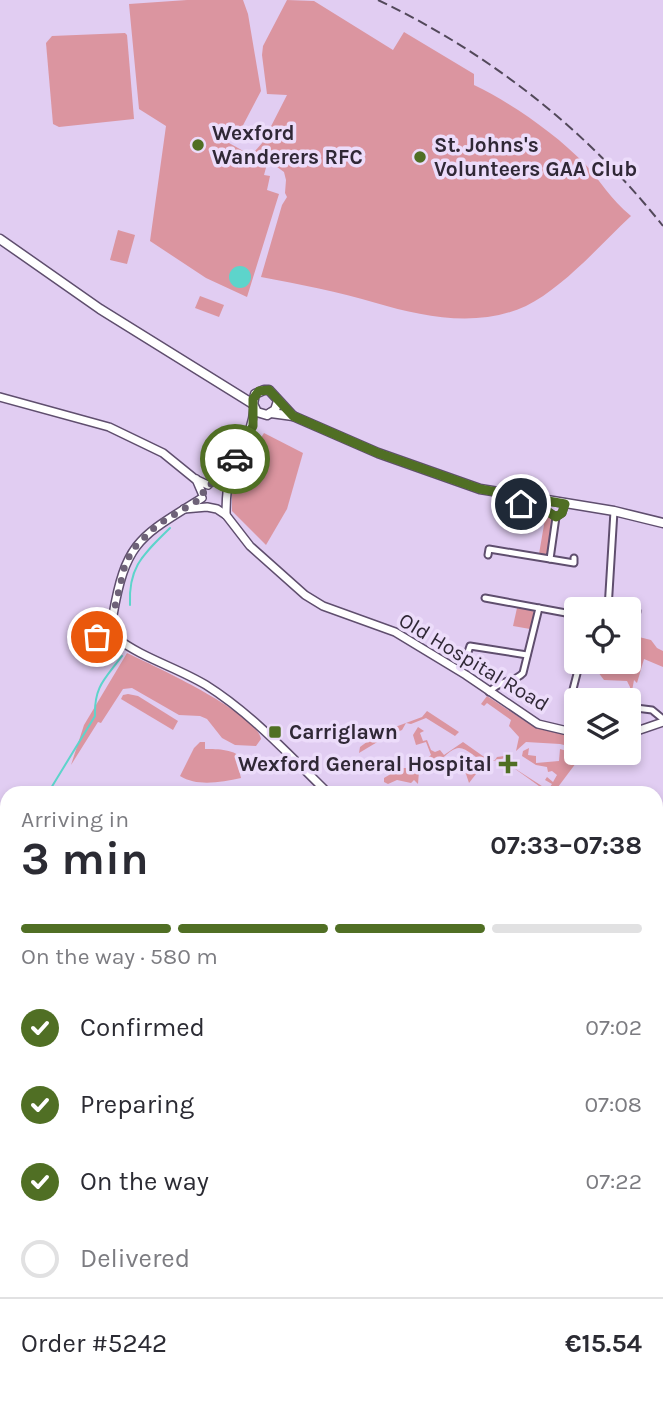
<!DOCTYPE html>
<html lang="en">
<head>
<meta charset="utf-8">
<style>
	body { margin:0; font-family:Karla,sans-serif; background:#f7f7f7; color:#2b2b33; height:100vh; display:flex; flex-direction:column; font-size:26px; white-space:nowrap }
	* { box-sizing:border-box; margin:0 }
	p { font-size:23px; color:#7c7c81 }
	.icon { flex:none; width:38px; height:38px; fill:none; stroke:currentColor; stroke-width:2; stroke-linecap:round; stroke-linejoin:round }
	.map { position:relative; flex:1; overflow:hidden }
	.side { position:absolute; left:0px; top:786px; width:663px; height:618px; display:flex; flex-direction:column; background:#fff; border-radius:21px 21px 0 0; box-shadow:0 4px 10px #0003 }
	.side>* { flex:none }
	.controls { position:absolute; left:564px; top:597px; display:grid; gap:14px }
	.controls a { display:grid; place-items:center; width:77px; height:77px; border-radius:7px; background:#fff; box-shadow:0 4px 10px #0003; font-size:35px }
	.pin { position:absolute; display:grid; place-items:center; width:60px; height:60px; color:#fff; margin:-30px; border:4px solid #fff; border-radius:50%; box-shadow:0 2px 7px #0007 }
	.courier { position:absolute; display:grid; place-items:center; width:70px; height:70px; margin:-35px; border:5px solid #506f24; border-radius:50%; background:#fff; color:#222; box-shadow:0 2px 9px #0007 }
	.headline em { font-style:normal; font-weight:700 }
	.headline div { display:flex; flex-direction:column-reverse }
	.headline { display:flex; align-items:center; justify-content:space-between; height:119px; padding:0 21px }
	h1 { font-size:46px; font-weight:700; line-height:52px }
	.bar { display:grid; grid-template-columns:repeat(4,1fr); gap:10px 7px; align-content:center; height:84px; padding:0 21px }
	.bar i { height:9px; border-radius:5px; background:#e1e1e2 }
	.bar .current { background:#506f24 }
	.bar p { grid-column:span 4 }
	.line { display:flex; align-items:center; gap:18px; padding:0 21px; border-top:2px solid #e1e1e2 }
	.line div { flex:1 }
	ol { padding:0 21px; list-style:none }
	li { display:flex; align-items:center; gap:21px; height:77px }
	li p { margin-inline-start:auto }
	li .icon { padding:7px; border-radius:50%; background:#506f24; color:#fff; stroke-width:4 }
	li:last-child { color:#7c7c81 }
	li i { width:38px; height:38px; border:4px solid #e1e1e2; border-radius:50% }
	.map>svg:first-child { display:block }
</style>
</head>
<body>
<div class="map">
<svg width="663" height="1402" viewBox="0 0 663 1402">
	<rect width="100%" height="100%" fill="#e1cdf2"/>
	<g fill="#db95a0">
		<path d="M187,0h56l5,14 13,77 -21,40 -4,3 -15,-2 -1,6 47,26 -3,11 6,1 -3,14 12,4 -32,103 -41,-19 -56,-37 16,-115 -27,-17 -10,-105z"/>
		<path d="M287,0l27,1 79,49 11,-18 70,42v11c36,17 82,49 110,78 17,18 26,36 47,53 -31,29 -67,71 -105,90 -48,22 -102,11 -150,-3 -37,-11 -77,-19 -115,-26l21,-72 5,-8 -2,-4 1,-13 -2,-8 -29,-21 8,-9 24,-47 -20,-1 -5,-39 1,-9z"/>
		<path d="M125,33l2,2 7,84 -75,8 -6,-3 -7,-81 6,-7z"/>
		<path d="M118,230l17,5 -8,29 -17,-4z"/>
		<path d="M200,296l24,9 -5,12 -24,-9z"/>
		<path d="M264,433l39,20 -16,56 -21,36 -34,-34v-26z"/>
		<path d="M537,511l12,4 2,4 -3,34 -2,2 -7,-1 6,-35 -8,-3z"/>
		<path d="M517,608l15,2 2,3 -4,16 -17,-3z"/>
		<path d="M639,637l12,3 6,8 6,3v16l-19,-8 -7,24 -3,-3 -4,22v-15l-3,-6 -23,-1 -9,-12 -6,-2 1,-4h20l16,4z"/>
		<path d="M127,653c25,12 130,60 134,86l-5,7 -21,-1 -13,-7 -15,-19 -7,-3 -21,-1 -47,-27 -9,1 -22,34 -3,-1 -27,43 13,-40z"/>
		<path d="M128,694l10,2 40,25 -5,9 -52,-31 2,-4z"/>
		<path d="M487,696l44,29 45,13v10l-16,-4 -34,-2 -10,9 3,-14 -10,-11 2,-6 -24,-17 -3,3 -3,-2z"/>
		<path d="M427,711l32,21 -4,4 -29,-18 -15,6 -5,-1 -4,7 -7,3v3l-16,5 -20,12 1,-6 19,-14 43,-16z"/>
		<path d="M418,727l6,4 -4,2 3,8 4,-1 4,10 4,2 5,-2 4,5 19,-13 27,19 5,-1 2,-3 7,-1 1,2 -20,5c-8,-4 -18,-15 -26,-15 -13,1 -15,18 -37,14l9,-7 -5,-13 -10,3 -3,-10z"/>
		<path d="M200,742h5v7c13,0 30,0 39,11l-7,2 4,16c-20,4 -43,9 -61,-2l14,-28z"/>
		<path d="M529,748l-1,7 8,1v7l23,-2 1,-12 17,5 2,5 -21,28 -12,4 -35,-25 37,24 4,-6 -7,-4 2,-3 6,5 4,-7 -5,-4 -4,1 -1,-5 -11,-2 -14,-9 1,-5z"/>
		<path d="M460,757l5,2 11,9v6l-7,9 -3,-9 -13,-4h-20l10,-2z"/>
		<path d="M401,768h13l5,3 -1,13 -4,-4 -3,3 -14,-3 -9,4 -4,-2v-4z"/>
		<path d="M663,958v67l-7,-1v-56z"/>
		<path d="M7,1007v389l20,1 -15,5h-12v-394z"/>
		<path d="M663,1243v101l-7,-23v-75z"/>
	</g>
	<circle fill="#5dd4cb" cx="240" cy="277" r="11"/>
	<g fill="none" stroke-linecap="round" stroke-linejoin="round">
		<g stroke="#5dd4cb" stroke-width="2">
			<path d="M130,605c-2,-39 14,-51 40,-77"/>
			<path d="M48,793l47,-77c-1,-30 10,-37 27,-60"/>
			<path d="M0,890l7,-20"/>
			<path d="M0,898l7,20"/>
			<path d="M656,990l7,-10"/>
			<path d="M58,1396l3,3 -2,3"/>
		</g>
		<defs>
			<g id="minor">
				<path d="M499,500l45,9 12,8"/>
				<path d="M488,555l1,-6 61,10 6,-42 6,-4 3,-9"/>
				<path d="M550,559l24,4v-5"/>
				<path d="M485,598l81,15"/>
				<path d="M577,605l20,4"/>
				<path d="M608,609l6,-98"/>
				<path d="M628,615l8,1 1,-5"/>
				<path d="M468,652l2,-6 57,9"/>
				<path d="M489,692c14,-14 25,-9 34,-19l16,-65"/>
				<path d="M576,703l-5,-1v-5l9,-35"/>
				<path d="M628,707l24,3 11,9"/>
				<path d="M656,921l7,-7"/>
				<path d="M656,1049l7,-1"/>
				<path d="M656,1104l7,-2"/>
				<path d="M94,1396l2,6"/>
				<path d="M128,1396l1,6"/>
				<path d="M144,1396l2,6"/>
				<path d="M200,1396l2,6"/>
				<path d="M313,1396l2,6"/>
				<path d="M539,1396l3,6"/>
				<path d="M651,1396l2,6"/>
			</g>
			<g id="tertiary">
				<path d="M0,397l109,30 54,26 32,26 13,6"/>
				<path d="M196,479l6,14"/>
				<path d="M218,483c17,-22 34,-47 36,-75"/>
				<path d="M184,509l23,-2 10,2 9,6 24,31 55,49 18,11 72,26 71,43 72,49 38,9"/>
				<path d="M226,515c0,-16 1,-31 5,-47"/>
				<path d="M112,619l-14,15 -1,7 7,7 9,-2"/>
				<path d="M115,637c27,21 61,30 91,48 46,29 83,70 122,108"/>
				<path d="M111,646c7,-9 0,-20 2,-31 13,-76 29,-79 89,-117"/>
				<path d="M628,734l35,-12"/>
				<path d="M656,1195l7,-3"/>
				<path d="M606,1396l2,6"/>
				<path d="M383,1402l12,-6"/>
			</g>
			<g id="secondary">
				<path d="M0,239l100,70 153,95"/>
				<path d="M278,401l-3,9 -8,5 -10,-3 -4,-8 2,-10 9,-4h5l24,26"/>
				<path d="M271,413l22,3 85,37 102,36 134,22 49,12"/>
				<path d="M0,1000l7,-1"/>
				<path d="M656,1033l7,1"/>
			</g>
		</defs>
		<use href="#minor" stroke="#5f4e6e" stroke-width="9"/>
		<use href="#tertiary" stroke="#5f4e6e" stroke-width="10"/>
		<use href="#secondary" stroke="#5f4e6e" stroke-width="11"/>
		<use href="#minor" stroke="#fff" stroke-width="5"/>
		<use href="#tertiary" stroke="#fff" stroke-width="7"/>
		<use href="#secondary" stroke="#fff" stroke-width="8"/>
		<path stroke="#52485a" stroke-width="2" stroke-dasharray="10 5" stroke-linecap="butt" d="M378,0c111,53 209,130 285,226"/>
	</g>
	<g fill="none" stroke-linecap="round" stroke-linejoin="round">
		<path stroke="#6e6278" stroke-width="7" stroke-dasharray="0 12.6" d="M97,637l15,-18 13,-54 8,-16 24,-24 45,-27 2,-10 9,-5h5l17,-24"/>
		<path stroke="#506f24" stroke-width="9" d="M235,459l18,-33v-27l6,-8 10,-1 24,26 85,37 102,36 85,15 -3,9 -6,4 -12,-8 -23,-5"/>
	</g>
	<g fill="#506f24" stroke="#ecdcfa" stroke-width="2.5">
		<circle cx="198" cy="145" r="7"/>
		<circle cx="420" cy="157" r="7"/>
		<rect x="268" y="725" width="14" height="14" rx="3.5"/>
		<path d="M504.5 753.5h7v7h7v7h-7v7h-7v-7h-7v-7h7z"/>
	</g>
	<g text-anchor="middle" stroke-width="7" stroke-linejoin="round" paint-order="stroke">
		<g font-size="21" font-weight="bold" fill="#302836" stroke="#ecdcfa" text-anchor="start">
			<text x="212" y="140">Wexford<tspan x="212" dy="24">Wanderers RFC</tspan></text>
			<text x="434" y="152">St. Johns's<tspan x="434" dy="24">Volunteers GAA Club</tspan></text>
			<text x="289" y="739">Carriglawn</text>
			<text x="492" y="771" text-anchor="end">Wexford General Hospital</text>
		</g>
		<g font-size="21" fill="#302836" stroke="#ecdcfa">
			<text transform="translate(474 662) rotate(31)" y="7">Old Hospital Road</text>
		</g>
	</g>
</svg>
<div class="controls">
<a><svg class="icon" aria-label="locate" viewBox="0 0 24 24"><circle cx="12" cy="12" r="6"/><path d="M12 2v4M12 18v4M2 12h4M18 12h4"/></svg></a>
<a><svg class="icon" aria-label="layers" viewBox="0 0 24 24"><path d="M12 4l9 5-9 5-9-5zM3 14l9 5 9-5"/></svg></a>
</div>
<div class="pin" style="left:97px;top:637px;background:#ea580c"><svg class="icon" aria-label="bag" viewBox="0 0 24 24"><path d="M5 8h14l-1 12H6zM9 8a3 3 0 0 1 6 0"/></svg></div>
<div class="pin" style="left:521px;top:504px;background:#1f2937"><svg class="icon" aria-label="home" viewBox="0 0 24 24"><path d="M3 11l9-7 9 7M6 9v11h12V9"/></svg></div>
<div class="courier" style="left:235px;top:459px"><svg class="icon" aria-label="car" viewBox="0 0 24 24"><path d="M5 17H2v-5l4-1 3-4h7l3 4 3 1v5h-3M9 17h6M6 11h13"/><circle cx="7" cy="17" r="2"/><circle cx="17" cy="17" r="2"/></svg></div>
<section class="side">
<div class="headline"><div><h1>3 min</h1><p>Arriving in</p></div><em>07:33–07:38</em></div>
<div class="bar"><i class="current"></i><i class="current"></i><i class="current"></i><i></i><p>On the way · 580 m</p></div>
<ol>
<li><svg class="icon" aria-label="check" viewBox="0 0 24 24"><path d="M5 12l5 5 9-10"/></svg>Confirmed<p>07:02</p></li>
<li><svg class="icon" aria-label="check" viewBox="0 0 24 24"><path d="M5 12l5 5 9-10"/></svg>Preparing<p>07:08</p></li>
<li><svg class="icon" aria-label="check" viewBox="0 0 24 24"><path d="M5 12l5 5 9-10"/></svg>On the way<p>07:22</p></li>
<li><i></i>Delivered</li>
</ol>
<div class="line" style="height:91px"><div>Order #5242</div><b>€15.54</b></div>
</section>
</div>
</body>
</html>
